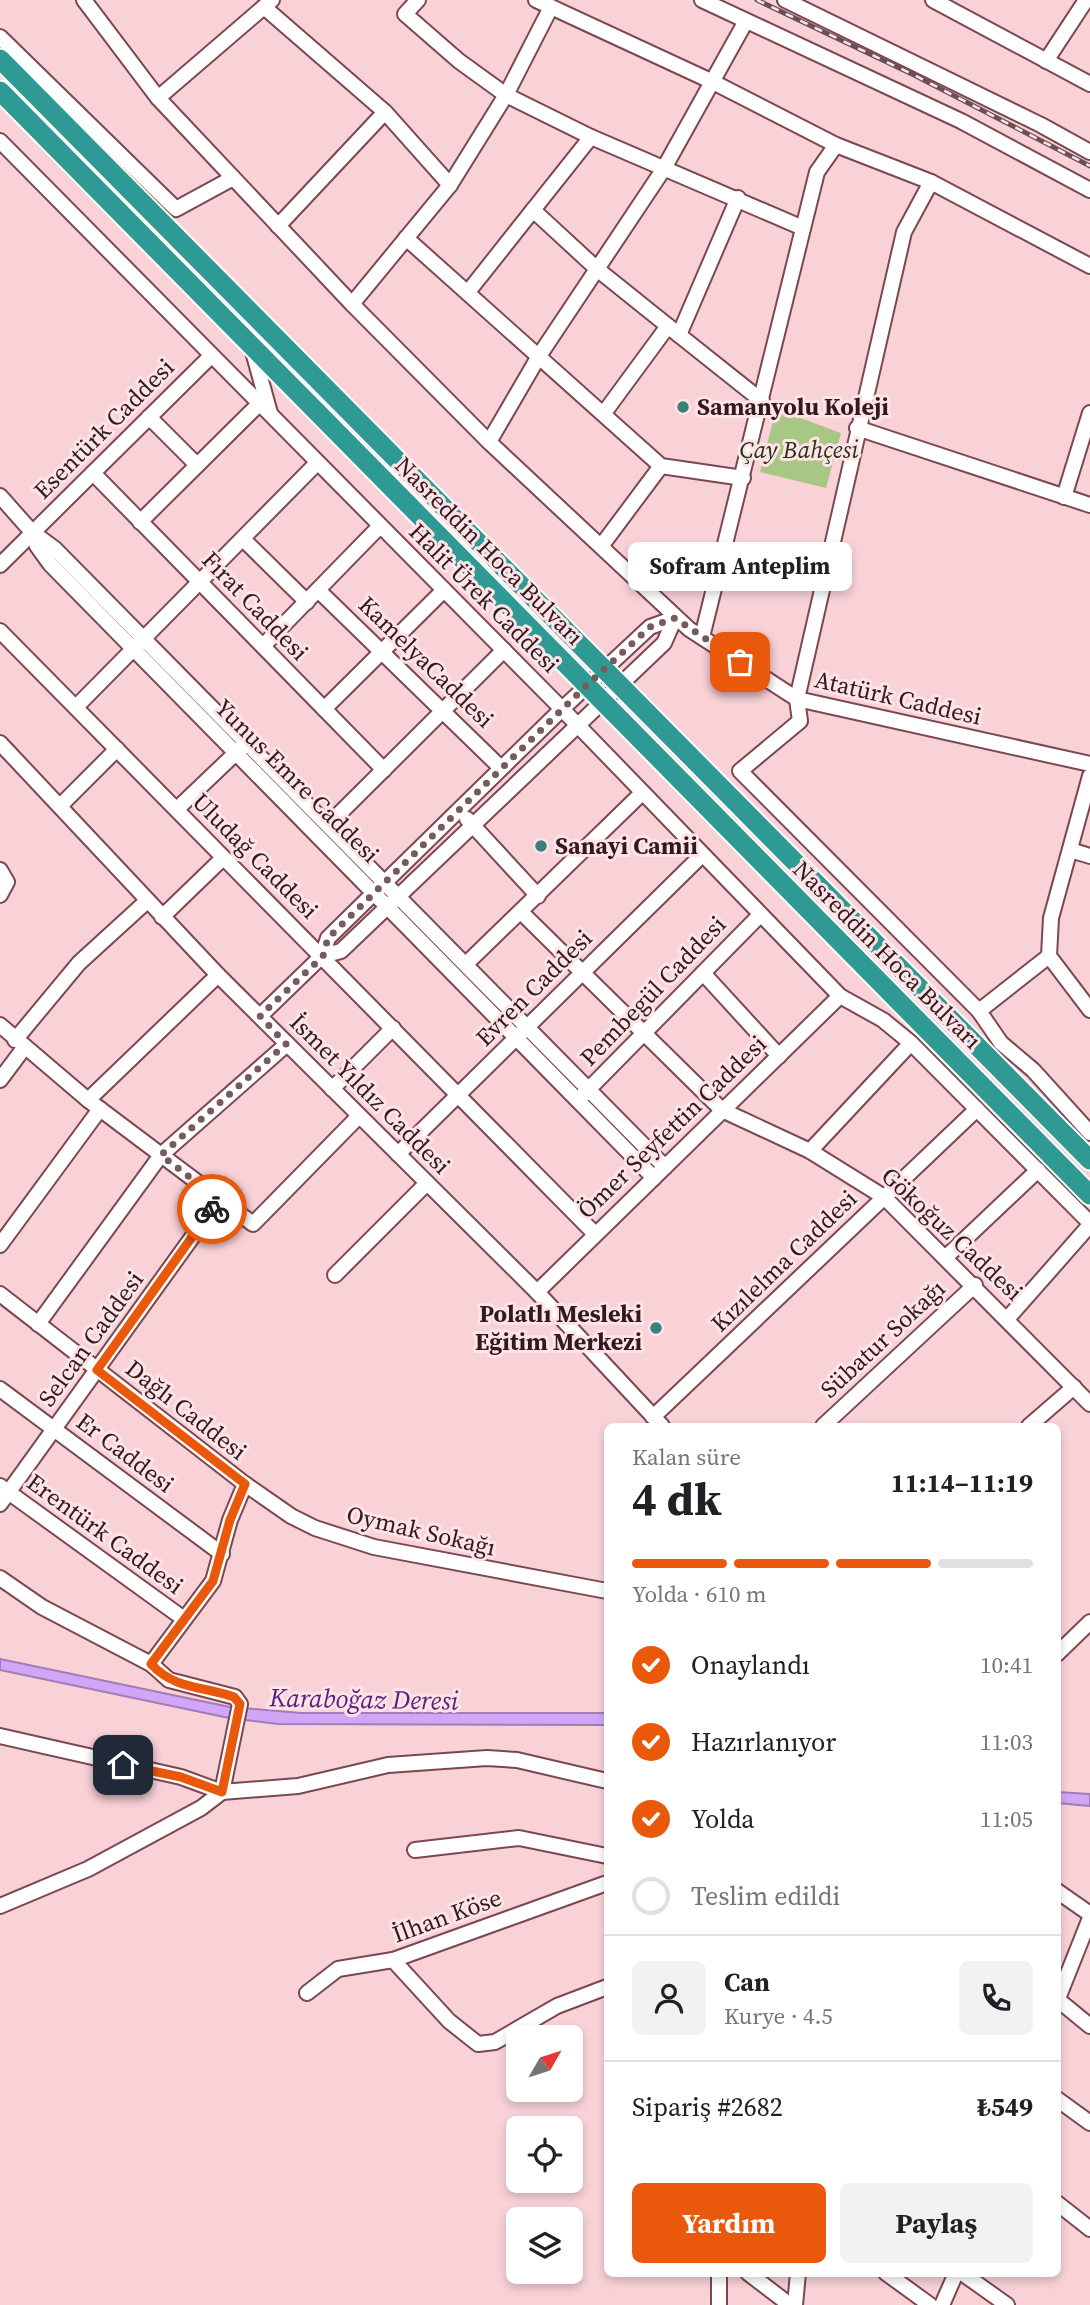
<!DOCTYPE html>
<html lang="tr">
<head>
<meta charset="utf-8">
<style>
	body { margin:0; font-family:"Source Serif 4",serif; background:#f2f2f2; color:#202124; height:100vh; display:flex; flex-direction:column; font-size:26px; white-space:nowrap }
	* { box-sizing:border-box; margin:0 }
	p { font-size:23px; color:#757577 }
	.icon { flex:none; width:38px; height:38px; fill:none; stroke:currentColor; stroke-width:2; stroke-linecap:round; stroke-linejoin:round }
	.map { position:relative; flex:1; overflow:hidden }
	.details { position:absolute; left:604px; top:1423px; width:457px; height:854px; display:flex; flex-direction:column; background:#fff; border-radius:10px; box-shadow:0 4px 10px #0003 }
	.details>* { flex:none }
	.needle { width:46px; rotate:51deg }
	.fabs { position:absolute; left:506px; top:2025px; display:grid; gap:14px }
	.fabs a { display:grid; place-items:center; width:77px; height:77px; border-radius:10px; background:#fff; box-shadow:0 4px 10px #0003; font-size:35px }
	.pin { position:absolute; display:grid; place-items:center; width:60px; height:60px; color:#fff; margin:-30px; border-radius:14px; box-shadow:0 4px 10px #0006 }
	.courier { position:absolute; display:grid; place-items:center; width:70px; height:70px; margin:-35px; border:5px solid #ea580c; border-radius:50%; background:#fff; color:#222; box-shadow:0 2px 9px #0007 }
	.bubble { position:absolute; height:49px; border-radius:10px; background:#fff; box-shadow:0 4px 10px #0003; font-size:23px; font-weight:700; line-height:49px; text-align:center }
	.head em { font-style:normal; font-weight:700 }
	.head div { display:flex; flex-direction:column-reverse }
	.head { display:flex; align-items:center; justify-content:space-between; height:119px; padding:0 28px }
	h1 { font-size:46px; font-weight:700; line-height:52px }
	.bar { display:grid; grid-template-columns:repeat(4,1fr); gap:10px 7px; align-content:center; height:84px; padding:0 28px }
	.bar i { height:9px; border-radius:5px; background:#e0e0e0 }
	.bar .on { background:#ea580c }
	.bar p { grid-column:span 4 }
	.line { display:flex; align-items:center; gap:18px; padding:0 28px; border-top:2px solid #e0e0e0 }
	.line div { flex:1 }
	.round { display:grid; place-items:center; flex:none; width:74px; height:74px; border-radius:10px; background:#f2f2f2 }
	ol { padding:0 28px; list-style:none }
	li { display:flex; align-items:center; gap:21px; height:77px }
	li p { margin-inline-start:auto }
	li .icon { padding:7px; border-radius:50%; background:#ea580c; color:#fff; stroke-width:4 }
	li:last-child { color:#757577 }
	li i { width:38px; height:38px; border:4px solid #e0e0e0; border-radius:50% }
	.cta { display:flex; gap:14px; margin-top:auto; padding:14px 28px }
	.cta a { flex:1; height:80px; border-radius:10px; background:#ea580c; color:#fff; font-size:28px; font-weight:700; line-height:80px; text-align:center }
	.cta a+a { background:#f2f2f2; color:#202124 }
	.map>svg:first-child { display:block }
</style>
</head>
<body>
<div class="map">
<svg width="1090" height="2305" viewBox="0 0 1090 2305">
	<rect width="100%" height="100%" fill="#f9d2d8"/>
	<path fill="#a8c785" d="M776,409l65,24 -15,55 -66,-16z"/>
	<g fill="#d2a6f7" stroke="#a27cb6" stroke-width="2">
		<path d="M0,1659l230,48 71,6h306v12l-329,-1 -49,-6 -229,-48z"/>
		<path d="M1057,1792l33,2v12l-33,-3z"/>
	</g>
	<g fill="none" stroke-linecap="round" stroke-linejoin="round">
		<defs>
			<g id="minor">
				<path d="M84,0l74,98 194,206 137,138 200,187 108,70 293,65"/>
				<path d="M418,0l-13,14 54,47 47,34 85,42 212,91"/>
				<path d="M536,0l177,82 123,63 95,37 159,84"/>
				<path d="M702,0l259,121 129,69"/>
				<path d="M785,0l256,125 49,27"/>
				<path d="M933,0l157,84"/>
				<path d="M264,7l121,105 65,73"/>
				<path d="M0,37l176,172 57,-31"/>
				<path d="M1046,61l40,-61"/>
				<path d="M158,98l114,-98"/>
				<path d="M0,141l562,568 278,287 43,24 28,23 179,180"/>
				<path d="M931,182l-27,50 -107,467 3,22 -60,50 239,240 70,-55"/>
				<path d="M533,210l64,59 71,57"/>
				<path d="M278,226l107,-114"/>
				<path d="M406,238l255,228 82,12"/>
				<path d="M468,292l123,-155"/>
				<path d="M352,304l98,-119 56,-90 45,-88"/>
				<path d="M679,335l83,66"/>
				<path d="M252,348l18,65"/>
				<path d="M604,413l64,-87 11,9 59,-137"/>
				<path d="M149,417l48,48"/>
				<path d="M857,428l233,77"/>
				<path d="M489,442l50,-86 124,-186 83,-149"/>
				<path d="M93,473l291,297"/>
				<path d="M0,496l32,36 23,17 610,618"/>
				<path d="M1064,497l26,-84"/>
				<path d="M140,522l119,-118"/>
				<path d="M33,534l4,12 13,18 604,614"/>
				<path d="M243,539l64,63"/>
				<path d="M602,545l59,-79"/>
				<path d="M0,565l211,-209"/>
				<path d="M318,590l183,178"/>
				<path d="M0,631l595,603"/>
				<path d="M702,637l115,-465 19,-27"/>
				<path d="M263,646l117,-120"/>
				<path d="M76,707l241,-244"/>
				<path d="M324,709l120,-119"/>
				<path d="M0,743l218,232 319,317 125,134"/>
				<path d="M1090,776l-39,142 -2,38 41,54"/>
				<path d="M60,806l57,-57"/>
				<path d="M177,809l65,-62"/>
				<path d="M467,819l71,77"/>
				<path d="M328,825l176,-175"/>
				<path d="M1070,850l20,6"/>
				<path d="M0,870l7,12 -7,13"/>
				<path d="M521,912l201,198 88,41 74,46 206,207"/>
				<path d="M162,917l61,-59"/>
				<path d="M322,956l19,-5 323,-308 11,-25"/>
				<path d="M466,964l176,-171"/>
				<path d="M703,973l76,83"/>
				<path d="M979,1011l22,32 32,27 57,63"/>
				<path d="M260,1016l62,-60 6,-18 234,-229 88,-82 25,-9"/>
				<path d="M0,1025l88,75 165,124 106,-108"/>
				<path d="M15,1040l64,-77 68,-62"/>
				<path d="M0,1080l24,-32"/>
				<path d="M332,1089l61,-61"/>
				<path d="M582,1096l178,-181"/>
				<path d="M88,1100l130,-125"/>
				<path d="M810,1151l101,-108"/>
				<path d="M398,1154l304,-299"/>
				<path d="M0,1245l100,-136"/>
				<path d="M946,1257l92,-87"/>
				<path d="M335,1275l92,-92"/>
				<path d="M537,1292l303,-296"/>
				<path d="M0,1294l245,190 46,32 24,12 59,19 233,44"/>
				<path d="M1008,1318l82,-93"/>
				<path d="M38,1324l123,-169 126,-111"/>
				<path d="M0,1389l222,165"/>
				<path d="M653,1417l324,-308"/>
				<path d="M823,1426l152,-141"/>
				<path d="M1029,1426l45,-39"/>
				<path d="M0,1486l184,133"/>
				<path d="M0,1504l219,-304"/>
				<path d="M0,1578l42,29 109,57 18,16 66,17 5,7 -18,88"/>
				<path d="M1057,1654l33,-32"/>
				<path d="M151,1664l62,-83 17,-61 15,-36"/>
				<path d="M0,1736l181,41 41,15 76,-6 90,-21 99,-7 30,2 90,21"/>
				<path d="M415,1850l104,-12 88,18"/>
				<path d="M1057,1891l33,23"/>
				<path d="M0,1906l88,-37 113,-61 21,-16"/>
				<path d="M393,1960l56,61 29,23 17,-2 62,-36 50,-19"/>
				<path d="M307,1993l31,-24 55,-9 214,-77"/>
				<path d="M1057,1999l33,27"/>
				<path d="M1057,2001l33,-83"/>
				<path d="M1057,2099l33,24"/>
				<path d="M1057,2203l33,26"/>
				<path d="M719,2273v32"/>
				<path d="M748,2273l42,32"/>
				<path d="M886,2273l44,32"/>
				<path d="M962,2273l45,32"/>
				<path d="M795,2305l3,-32"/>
				<path d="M942,2305l14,-32"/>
			</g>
			<g id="highway">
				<path d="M0,59l1090,1101"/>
				<path d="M0,91l1090,1104"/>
			</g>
		</defs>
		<use href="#minor" stroke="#7c4750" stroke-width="18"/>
		<use href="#highway" stroke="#fff" stroke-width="23"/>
		<use href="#minor" stroke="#fff" stroke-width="14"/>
		<use href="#highway" stroke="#2f9a93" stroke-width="19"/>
		<defs>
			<path id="rail" d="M757,0l157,75 176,91"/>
		</defs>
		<use href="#rail" stroke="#6b4f54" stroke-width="5"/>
		<use href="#rail" stroke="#fee3e7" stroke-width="2.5" stroke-dasharray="8" stroke-linecap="butt"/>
	</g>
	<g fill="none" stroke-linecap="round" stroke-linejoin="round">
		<path stroke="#775a5f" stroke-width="7" stroke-dasharray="0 12.6" d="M212,1209l7,-9 -58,-45 125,-111 -26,-28 63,-60 5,-18 259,-253 63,-58 25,-9 65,44"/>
		<path stroke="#ea580c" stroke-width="9" d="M123,1765l58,12 41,15 18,-88 -6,-7c-30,-11 -59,-7 -83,-33l62,-83 17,-61 15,-36 -148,-114 115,-161"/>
	</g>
	<g fill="#38807a" stroke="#fee3e7" stroke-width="2.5">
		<circle cx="683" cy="407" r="7"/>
		<circle cx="541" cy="846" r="7"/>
		<circle cx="656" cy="1328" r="7"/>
	</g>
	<g text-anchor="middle" stroke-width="6" stroke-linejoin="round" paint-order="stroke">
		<g font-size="24" font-weight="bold" fill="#311a1e" stroke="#fee3e7" text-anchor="start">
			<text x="697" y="415">Samanyolu Koleji</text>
			<text x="555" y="854">Sanayi Camii</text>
			<text x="642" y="1322" text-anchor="end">Polatlı Mesleki<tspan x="642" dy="28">Eğitim Merkezi</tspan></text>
		</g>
		<g font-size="24" fill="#311a1e" stroke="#fee3e7">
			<text transform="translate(104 429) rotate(-45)" y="8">Esentürk Caddesi</text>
			<text transform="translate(489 551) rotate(45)" y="8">Nasreddin Hoca Bulvarı</text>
			<text transform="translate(484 598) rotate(45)" y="8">Halit Ürek Caddesi</text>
			<text transform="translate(255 606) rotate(46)" y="8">Fırat Caddesi</text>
			<text transform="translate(426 662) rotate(44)" y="8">KamelyaCaddesi</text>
			<text transform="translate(898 698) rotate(13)" y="8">Atatürk Caddesi</text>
			<text transform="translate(297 781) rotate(45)" y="8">Yunus Emre Caddesi</text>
			<text transform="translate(255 856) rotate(45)" y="8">Uludağ Caddesi</text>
			<text transform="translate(887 955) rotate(45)" y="8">Nasreddin Hoca Bulvarı</text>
			<text transform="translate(534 988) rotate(-45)" y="8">Evren Caddesi</text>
			<text transform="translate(653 991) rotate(-46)" y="8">Pembegül Caddesi</text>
			<text transform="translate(370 1094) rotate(45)" y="8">İsmet Yıldız Caddesi</text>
			<text transform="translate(672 1127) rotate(-44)" y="8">Ömer Seyfettin Caddesi</text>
			<text transform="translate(952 1234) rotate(43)" y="8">Gökoğuz Caddesi</text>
			<text transform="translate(784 1261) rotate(-44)" y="8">Kızılelma Caddesi</text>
			<text transform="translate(91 1339) rotate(-54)" y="8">Selcan Caddesi</text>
			<text transform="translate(883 1339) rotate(-43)" y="8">Sübatur Sokağı</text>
			<text transform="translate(186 1410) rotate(38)" y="8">Dağlı Caddesi</text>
			<text transform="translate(125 1453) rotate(37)" y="8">Er Caddesi</text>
			<text transform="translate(421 1531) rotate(13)" y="8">Oymak Sokağı</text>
			<text transform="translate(105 1534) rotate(36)" y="8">Erentürk Caddesi</text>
			<text transform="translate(447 1916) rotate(-20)" y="8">İlhan Köse</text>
		</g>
		<g font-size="24" font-style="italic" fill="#253511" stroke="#fee3e7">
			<text x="799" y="458">Çay Bahçesi</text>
		</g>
		<g font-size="26" font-style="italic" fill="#59207d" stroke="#fee3e7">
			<text transform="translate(364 1699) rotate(1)" y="9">Karaboğaz Deresi</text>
		</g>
	</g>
</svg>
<div class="fabs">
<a><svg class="needle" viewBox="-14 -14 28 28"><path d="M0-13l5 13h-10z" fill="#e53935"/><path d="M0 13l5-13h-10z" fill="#757577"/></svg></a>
<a><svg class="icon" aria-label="locate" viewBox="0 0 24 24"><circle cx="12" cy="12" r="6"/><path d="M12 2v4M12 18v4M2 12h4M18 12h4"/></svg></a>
<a><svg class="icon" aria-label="layers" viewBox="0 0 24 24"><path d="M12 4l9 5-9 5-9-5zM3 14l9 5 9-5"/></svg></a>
</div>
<div class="pin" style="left:740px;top:662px;background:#ea580c"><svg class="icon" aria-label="bag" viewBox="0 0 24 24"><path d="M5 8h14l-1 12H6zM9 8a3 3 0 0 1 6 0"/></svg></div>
<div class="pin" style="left:123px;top:1765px;background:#1f2937"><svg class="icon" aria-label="home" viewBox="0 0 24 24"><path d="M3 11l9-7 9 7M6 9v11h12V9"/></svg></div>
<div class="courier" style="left:212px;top:1209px"><svg class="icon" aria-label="bike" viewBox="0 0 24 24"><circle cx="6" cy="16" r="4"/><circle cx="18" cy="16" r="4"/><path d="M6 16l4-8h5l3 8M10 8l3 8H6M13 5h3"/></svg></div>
<div class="bubble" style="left:628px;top:542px;width:224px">Sofram Anteplim</div>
<section class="details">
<div class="head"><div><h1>4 dk</h1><p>Kalan süre</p></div><em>11:14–11:19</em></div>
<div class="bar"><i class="on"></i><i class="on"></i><i class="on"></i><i></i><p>Yolda · 610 m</p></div>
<ol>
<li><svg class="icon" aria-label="check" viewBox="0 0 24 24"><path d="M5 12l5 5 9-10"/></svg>Onaylandı<p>10:41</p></li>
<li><svg class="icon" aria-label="check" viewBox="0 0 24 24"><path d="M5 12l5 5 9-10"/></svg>Hazırlanıyor<p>11:03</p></li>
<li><svg class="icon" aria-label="check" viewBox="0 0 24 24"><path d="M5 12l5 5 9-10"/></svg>Yolda<p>11:05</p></li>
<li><i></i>Teslim edildi</li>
</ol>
<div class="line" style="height:126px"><a class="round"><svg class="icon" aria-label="person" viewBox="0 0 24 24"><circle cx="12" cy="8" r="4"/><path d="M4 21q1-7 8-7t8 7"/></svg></a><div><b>Can</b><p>Kurye · 4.5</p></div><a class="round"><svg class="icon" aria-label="phone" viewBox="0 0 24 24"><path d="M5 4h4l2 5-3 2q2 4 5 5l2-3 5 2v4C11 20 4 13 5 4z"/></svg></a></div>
<div class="line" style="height:91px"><div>Sipariş #2682</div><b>₺549</b></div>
<div class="cta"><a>Yardım</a><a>Paylaş</a></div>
</section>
</div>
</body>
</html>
